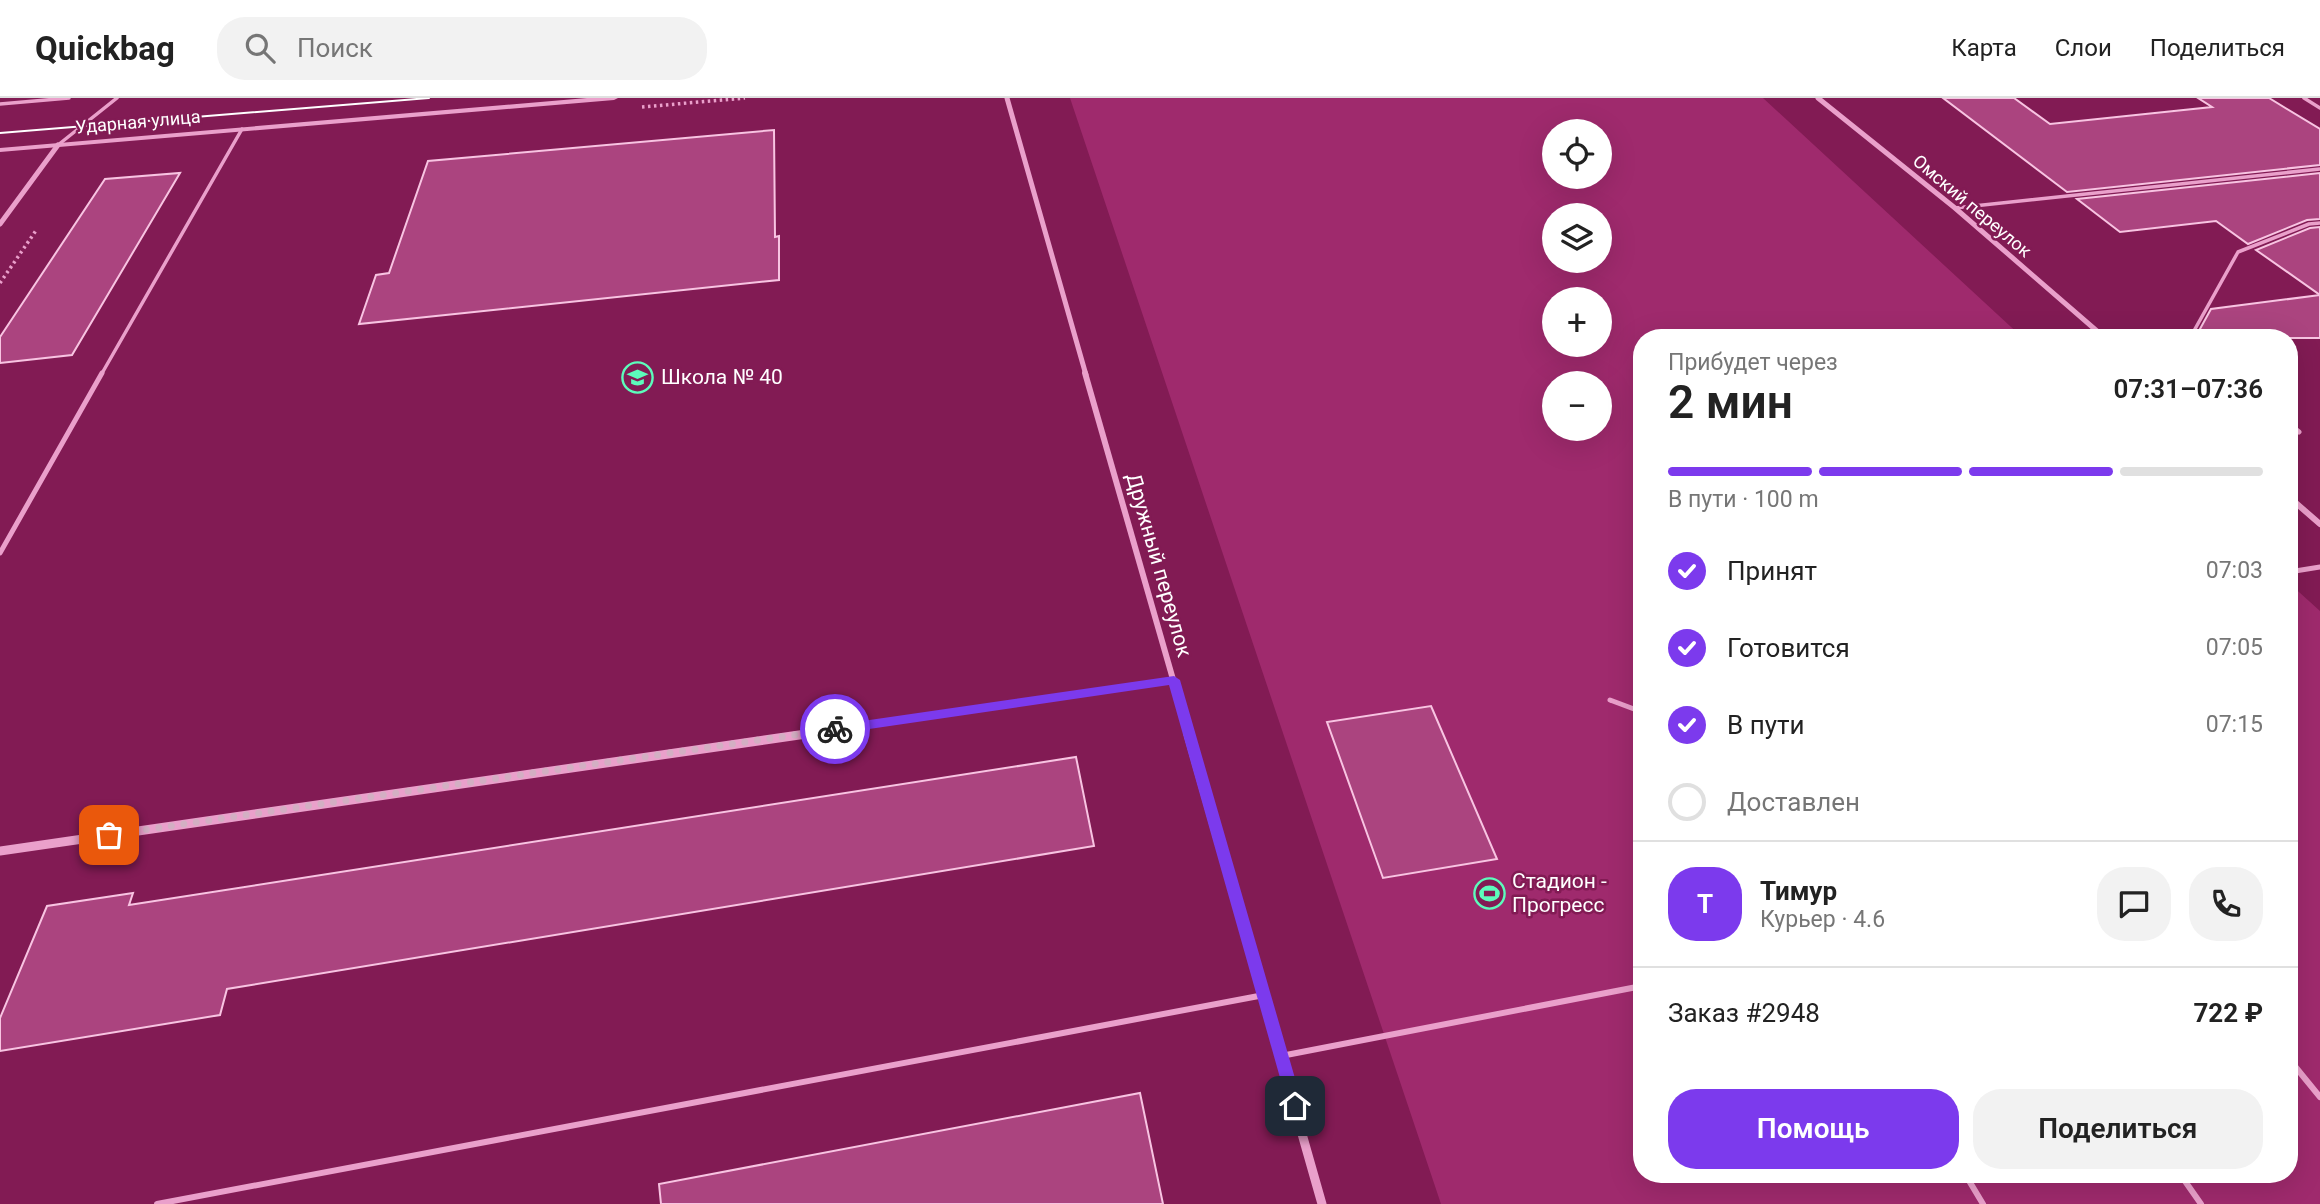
<!DOCTYPE html>
<html lang="ru">
<head>
<meta charset="utf-8">
<style>
	body { margin:0; font-family:Roboto,sans-serif; background:#f2f2f2; color:#222; height:100vh; display:flex; flex-direction:column; font-size:26px; white-space:nowrap }
	* { box-sizing:border-box; margin:0 }
	p { font-size:23px; color:#767676 }
	.icon { flex:none; width:38px; height:38px; fill:none; stroke:currentColor; stroke-width:2; stroke-linecap:round; stroke-linejoin:round }
	.map { position:relative; flex:1; overflow:hidden }
	.details { position:absolute; left:1633px; top:231px; width:665px; height:854px; display:flex; flex-direction:column; background:#fff; border-radius:28px; box-shadow:0 7px 28px #0002 }
	.details>* { flex:none }
	.controls { position:absolute; left:1542px; top:21px; display:grid; gap:14px }
	.controls a { display:grid; place-items:center; width:70px; height:70px; border-radius:50%; background:#fff; box-shadow:0 7px 28px #0002; font-size:35px }
	.pin { position:absolute; display:grid; place-items:center; width:60px; height:60px; color:#fff; margin:-30px; border-radius:14px; box-shadow:0 4px 10px #0006 }
	.courier { position:absolute; display:grid; place-items:center; width:70px; height:70px; margin:-35px; border:5px solid #7c3aed; border-radius:50%; background:#fff; color:#222; box-shadow:0 2px 9px #0007 }
	.overview em { font-style:normal; font-weight:600 }
	.overview div { display:flex; flex-direction:column-reverse }
	.overview { display:flex; align-items:center; justify-content:space-between; height:119px; padding:0 35px }
	h1 { font-size:46px; font-weight:600; line-height:52px }
	.bar { display:grid; grid-template-columns:repeat(4,1fr); gap:10px 7px; align-content:center; height:84px; padding:0 35px }
	.bar i { height:9px; border-radius:5px; background:#e0e0e0 }
	.bar .selected { background:#7c3aed }
	.bar p { grid-column:span 4 }
	.line { display:flex; align-items:center; gap:18px; padding:0 35px; border-top:2px solid #e0e0e0 }
	.line div { flex:1 }
	.round { display:grid; place-items:center; flex:none; width:74px; height:74px; border-radius:28px; background:#f2f2f2 }
	ol { padding:0 35px; list-style:none }
	li { display:flex; align-items:center; gap:21px; height:77px }
	li p { margin-inline-start:auto }
	li .icon { padding:7px; border-radius:50%; background:#7c3aed; color:#fff; stroke-width:4 }
	li:last-child { color:#767676 }
	li i { width:38px; height:38px; border:4px solid #e0e0e0; border-radius:50% }
	.button { display:flex; gap:14px; margin-top:auto; padding:14px 35px }
	.button a { flex:1; height:80px; border-radius:28px; background:#7c3aed; color:#fff; font-size:28px; font-weight:600; line-height:80px; text-align:center }
	.button a+a { background:#f2f2f2; color:#222 }
	header { display:flex; align-items:center; gap:42px; box-sizing:border-box; height:98px; padding:0 35px; background:#fff; border-bottom:2px solid #e0e0e0 }
	header strong { font-size:33px }
	nav { display:flex; gap:38px; margin-inline-start:auto; font-size:24px }
	.search { width:490px; height:63px; background:#f2f2f2; display:flex; align-items:center; gap:18px; box-sizing:border-box; padding:0 24px; border-radius:28px; color:#767676; font-size:26px }
	.map>svg:first-child { display:block }
</style>
</head>
<body>
<header>
<strong>Quickbag</strong>
<div class="search"><svg class="icon" aria-label="search" viewBox="0 0 24 24"><circle cx="10" cy="10" r="6"/><path d="M15 15l6 6"/></svg>Поиск</div>
<nav><a>Карта</a><a>Слои</a><a>Поделиться</a></nav>
</header>
<div class="map">
<svg width="2320" height="1106" viewBox="0 0 2320 1106">
	<rect width="100%" height="100%" fill="#821b54"/>
	<path fill="#9f2a6d" fill-rule="evenodd" d="M1070,0h693l260,240h-381v836h647v-591l31,28v593h-879zM1554,33h46v46h-46zM1554,117h46v46h-46zM1554,201h46v46h-46zM1554,285h46v46h-46z"/>
	<g fill="#ab447f" stroke="#f8c4e2" stroke-width="2">
		<path d="M1943,0h71l36,26 162,-17 -14,-9h71l51,31v36l-253,27z"/>
		<path d="M774,32l1,107 4,-1v44l-420,44 17,-49 13,-2 39,-112z"/>
		<path d="M180,75l-108,182 -72,8v-26l105,-158z"/>
		<path d="M2320,75v46l-13,1 -59,24 -32,-23 -96,11 -43,-33z"/>
		<path d="M2320,129v68l-64,-45 54,-22z"/>
		<path d="M2320,197v43h-125l16,-29z"/>
		<path d="M1431,608l66,153 -114,19 -56,-156z"/>
		<path d="M1076,659l18,89 -867,143 -7,26 -220,36v-33l47,-112 86,-13 -4,12z"/>
		<path d="M1140,995l23,111h-502l-2,-20z"/>
	</g>
	<g fill="none" stroke-linecap="round" stroke-linejoin="round">
		<g stroke="#eaa0cb" stroke-width="3.5" stroke-dasharray="2.5 3.5" stroke-linecap="butt">
			<path d="M642,9l103,-9"/>
			<path d="M0,185l37,-54"/>
		</g>
		<g stroke="#eaa0cb" stroke-width="3.5">
			<path d="M2304,0l16,10"/>
			<path d="M0,6l69,-6"/>
			<path d="M58,47l59,-47"/>
			<path d="M1955,110l365,-39"/>
			<path d="M2190,240l48,-86 71,-28 11,-1"/>
			<path d="M101,277l141,-246"/>
		</g>
		<g stroke="#eaa0cb" stroke-width="5">
			<path d="M2289,326l10,8"/>
			<path d="M0,455l102,-180"/>
			<path d="M2289,474l31,-5"/>
			<path d="M1610,602l32,12"/>
		</g>
		<g stroke="#eaa0cb" stroke-width="6">
			<path d="M1281,958l361,-70"/>
			<path d="M2289,961l31,38"/>
			<path d="M1965,1076l18,30"/>
			<path d="M2180,1076l21,30"/>
			<path d="M157,1106l1107,-209"/>
		</g>
		<g stroke="#eaa0cb" stroke-width="5">
			<path d="M1007,0l79,277"/>
			<path d="M1818,0l137,110 150,130"/>
			<path d="M0,126l58,-79"/>
		</g>
		<g stroke="#eaa0cb" stroke-width="6">
			<path d="M1085,275l104,362"/>
			<path d="M2289,399l31,27"/>
			<path d="M794,637l380,-55"/>
		</g>
		<g stroke="#eaa0cb" stroke-width="9">
			<path d="M1188,636l134,470"/>
			<path d="M0,753l806,-117"/>
		</g>
		<path fill="#eaa0cb" fill-rule="evenodd" d="M587,0h31l-4,2 -614,52v-4z"/>
		<path stroke="#fff" stroke-width="2" d="M0,35l429,-35"/>
	</g>
	<path fill="#7c3aed" d="M1174,578l6,4 123,426 -3,5 -5,2 -5,-2 -2,-5 -119,-421 -334,49 -6,-5 6,-4z"/>
	<g fill="none" stroke-linecap="round" stroke-linejoin="round">
		<path stroke="#d3afc3" stroke-width="7" stroke-dasharray="0 12.6" d="M109,737l726,-106"/>
	</g>
	<defs>
		<symbol id="school-ring" viewBox="-11 -11 22 22"><circle r="9.5" fill="#821b54" stroke="#5cfcbb" stroke-width="1.5"/><path d="M0-5L7-2L0 1L-7-2ZM-4 1L0 2.5L4 1V4Q0 6-4 4Z" fill="#5cfcbb"/></symbol>
		<symbol id="stadium-ring" viewBox="-11 -11 22 22"><circle r="9.5" fill="#821b54" stroke="#5cfcbb" stroke-width="1.5"/><path d="M0-5a6.5 5 0 1 0 0 10a6.5 5 0 1 0 0-10ZM-3.5-1.8h7v3.6h-7Z" fill="#5cfcbb"/></symbol>
	</defs>
	<g fill-rule="evenodd">
		<use href="#school-ring" x="620" y="262" width="35" height="35"/>
		<use href="#stadium-ring" x="1472" y="778" width="35" height="35"/>
	</g>
	<g text-anchor="middle" stroke-width="5" stroke-linejoin="round" paint-order="stroke">
		<g font-size="18" fill="#fff" stroke="#821b54">
			<text transform="translate(138 24) rotate(-5)" y="6">Ударная улица</text>
			<text transform="translate(1972 108) rotate(40)" y="6">Омский переулок</text>
		</g>
		<g font-size="21" fill="#fff" stroke="#821b54" text-anchor="start">
			<text x="661" y="286">Школа № 40</text>
			<text x="1512" y="790">Стадион -<tspan x="1512" dy="24">Прогресс</tspan></text>
		</g>
		<g font-size="21" fill="#fff" stroke="#821b54">
			<text transform="translate(1159 467) rotate(74)" y="7">Дружный переулок</text>
		</g>
	</g>
</svg>
<div class="controls">
<a><svg class="icon" aria-label="locate" viewBox="0 0 24 24"><circle cx="12" cy="12" r="6"/><path d="M12 2v4M12 18v4M2 12h4M18 12h4"/></svg></a>
<a><svg class="icon" aria-label="layers" viewBox="0 0 24 24"><path d="M12 4l9 5-9 5-9-5zM3 14l9 5 9-5"/></svg></a>
<a>+</a>
<a>−</a>
</div>
<div class="pin" style="left:109px;top:737px;background:#ea580c"><svg class="icon" aria-label="bag" viewBox="0 0 24 24"><path d="M5 8h14l-1 12H6zM9 8a3 3 0 0 1 6 0"/></svg></div>
<div class="pin" style="left:1295px;top:1008px;background:#1f2937"><svg class="icon" aria-label="home" viewBox="0 0 24 24"><path d="M3 11l9-7 9 7M6 9v11h12V9"/></svg></div>
<div class="courier" style="left:835px;top:631px"><svg class="icon" aria-label="bike" viewBox="0 0 24 24"><circle cx="6" cy="16" r="4"/><circle cx="18" cy="16" r="4"/><path d="M6 16l4-8h5l3 8M10 8l3 8H6M13 5h3"/></svg></div>
<section class="details">
<div class="overview"><div><h1>2 мин</h1><p>Прибудет через</p></div><em>07:31–07:36</em></div>
<div class="bar"><i class="selected"></i><i class="selected"></i><i class="selected"></i><i></i><p>В пути · 100 m</p></div>
<ol>
<li><svg class="icon" aria-label="check" viewBox="0 0 24 24"><path d="M5 12l5 5 9-10"/></svg>Принят<p>07:03</p></li>
<li><svg class="icon" aria-label="check" viewBox="0 0 24 24"><path d="M5 12l5 5 9-10"/></svg>Готовится<p>07:05</p></li>
<li><svg class="icon" aria-label="check" viewBox="0 0 24 24"><path d="M5 12l5 5 9-10"/></svg>В пути<p>07:15</p></li>
<li><i></i>Доставлен</li>
</ol>
<div class="line" style="height:126px"><b class="round" style="background:#7c3aed;color:#fff">Т</b><div><b>Тимур</b><p>Курьер · 4.6</p></div><a class="round"><svg class="icon" aria-label="chat" viewBox="0 0 24 24"><path d="M4 5h16v11H9l-5 4z"/></svg></a><a class="round"><svg class="icon" aria-label="phone" viewBox="0 0 24 24"><path d="M5 4h4l2 5-3 2q2 4 5 5l2-3 5 2v4C11 20 4 13 5 4z"/></svg></a></div>
<div class="line" style="height:91px"><div>Заказ #2948</div><b>722 ₽</b></div>
<div class="button"><a>Помощь</a><a>Поделиться</a></div>
</section>
</div>
</body>
</html>
